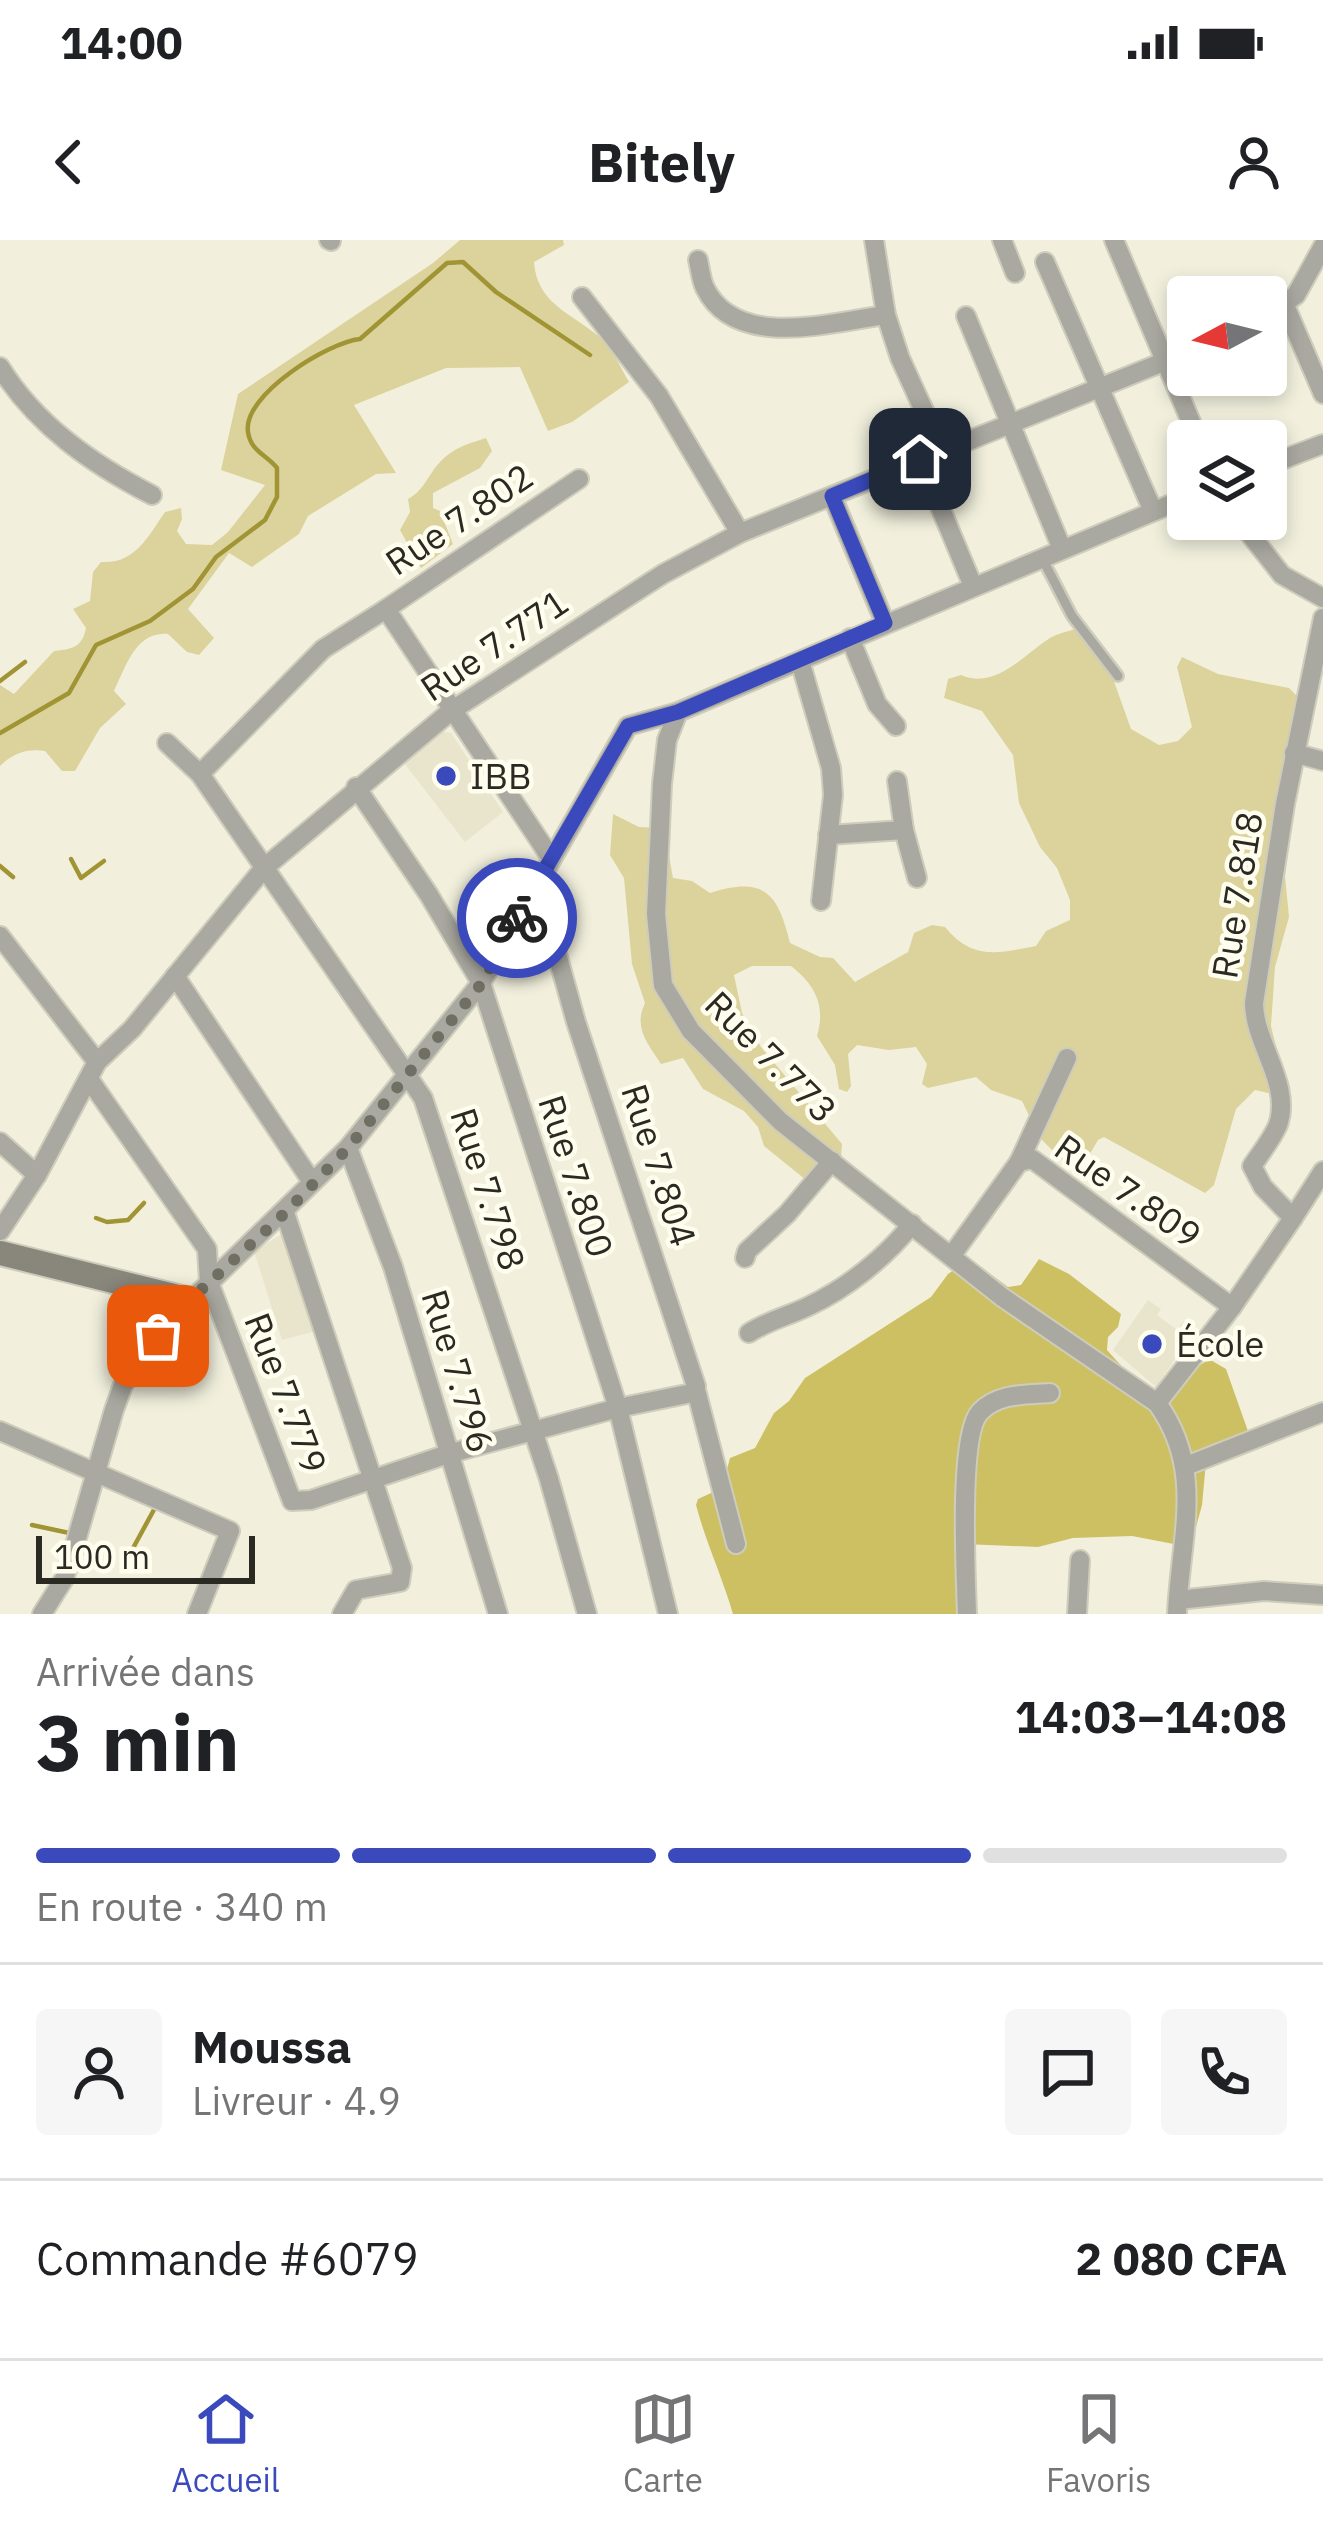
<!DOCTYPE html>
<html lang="fr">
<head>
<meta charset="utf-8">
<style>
	body { margin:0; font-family:"IBM Plex Sans",sans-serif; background:#f6f6f6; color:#202124; height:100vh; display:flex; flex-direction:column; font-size:45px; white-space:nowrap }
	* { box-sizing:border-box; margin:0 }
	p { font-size:39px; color:#757577 }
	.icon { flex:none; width:66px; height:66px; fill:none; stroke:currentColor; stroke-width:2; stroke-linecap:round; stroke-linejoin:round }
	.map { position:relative; height:1374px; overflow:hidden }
	.details { display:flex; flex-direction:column; background:#fff; flex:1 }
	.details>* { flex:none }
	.needle { width:78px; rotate:263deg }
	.fabs { position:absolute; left:1167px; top:36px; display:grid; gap:24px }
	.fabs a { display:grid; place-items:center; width:120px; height:120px; border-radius:12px; background:#fff; box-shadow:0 6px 18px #0003; font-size:60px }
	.scale { position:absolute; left:36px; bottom:30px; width:219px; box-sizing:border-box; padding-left:12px; border:6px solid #2a2922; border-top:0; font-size:33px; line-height:42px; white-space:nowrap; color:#2a2922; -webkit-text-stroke:9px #fffdee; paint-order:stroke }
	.pin { position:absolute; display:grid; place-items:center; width:102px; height:102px; color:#fff; margin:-51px; border-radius:24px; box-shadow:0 6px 18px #0006 }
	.courier { position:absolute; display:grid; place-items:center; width:120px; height:120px; margin:-60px; border:9px solid #3a4abd; border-radius:50%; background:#fff; color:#222; box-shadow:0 3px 15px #0007 }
	.overview em { font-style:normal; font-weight:700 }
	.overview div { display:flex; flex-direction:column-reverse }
	.overview { display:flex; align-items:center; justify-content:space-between; height:204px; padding:0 36px }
	h1 { font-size:78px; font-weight:700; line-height:90px }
	.bar { display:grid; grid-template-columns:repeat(4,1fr); gap:18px 12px; align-content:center; height:144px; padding:0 36px }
	.bar i { height:15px; border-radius:9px; background:#e0e0e0 }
	.bar .on { background:#3a4abd }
	.bar p { grid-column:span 4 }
	.line { display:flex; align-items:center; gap:30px; padding:0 36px; border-top:3px solid #e0e0e0 }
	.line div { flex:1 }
	.round { display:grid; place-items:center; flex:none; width:126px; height:126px; border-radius:12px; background:#f6f6f6 }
	.status { display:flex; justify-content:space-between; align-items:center; height:84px; padding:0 60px; background:#fff; direction:ltr }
	.status svg { height:33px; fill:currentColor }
	header { display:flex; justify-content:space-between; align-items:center; height:156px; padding:0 36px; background:#fff; font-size:54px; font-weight:700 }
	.dock { display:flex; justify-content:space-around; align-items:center; height:168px; border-top:3px solid #e0e0e0; background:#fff; font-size:33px; color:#757577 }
	.dock a { display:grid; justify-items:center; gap:6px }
	.dock .on { color:#3a4abd }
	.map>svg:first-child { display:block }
</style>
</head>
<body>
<div class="status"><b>14:00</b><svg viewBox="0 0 49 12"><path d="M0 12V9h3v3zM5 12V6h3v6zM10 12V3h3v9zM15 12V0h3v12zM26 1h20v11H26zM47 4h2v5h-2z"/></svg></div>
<header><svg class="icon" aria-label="back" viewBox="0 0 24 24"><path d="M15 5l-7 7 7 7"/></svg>Bitely<svg class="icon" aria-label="person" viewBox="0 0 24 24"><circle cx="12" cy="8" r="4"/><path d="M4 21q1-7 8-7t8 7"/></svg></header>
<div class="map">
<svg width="1323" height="1374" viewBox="0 0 1323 1374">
	<rect width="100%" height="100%" fill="#f2f0dd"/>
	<g fill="#e8e5cc">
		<path d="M437,491l14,2 52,79 -38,30 -64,-83z"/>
		<path d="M282,994l34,97 -34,9 -28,-89z"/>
		<path d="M1148,1060l13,9 -4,6 16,12 5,3 5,-9 4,2 -5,9 8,5 -34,50 -43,-37z"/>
	</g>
	<g fill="#dbd39b">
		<path d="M460,0h103l1,5 -30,17c3,44 41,52 69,78 11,10 18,29 26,42l-57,40 -24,9 -28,-64 -74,1 -92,37 42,68 -20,1 -68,42 -9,18 -47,33 -23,-14 -41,56 26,29 -15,17 -12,-3 -19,-18c-32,-3 -42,32 -54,57l12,13 -26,24 -25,43h-13l-17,-20c-18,-3 -32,2 -45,15v-81l14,9 40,-43c18,-2 28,-3 32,-23l-13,-19 17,-8 3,-29 8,-10c34,2 46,-24 64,-50l16,-4 1,11 -5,12 9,13 26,1 16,-13 37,-47 -44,-15 17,-76 195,-131z"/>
		<path d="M486,198l6,13 -12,17 -47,25v15l7,3 13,33 -32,24 -21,-38 10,-18 -2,-13c17,-9 20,-25 33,-38 12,-13 29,-18 45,-23z"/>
		<path d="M1079,388l23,20 29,81 28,16 19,-4 14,-14 -15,-60 5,-10 36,17 71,14 9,9 -3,81 -10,98 4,41 -14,50 -4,59 9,37 -6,26 -6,4 -13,-3 -19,19 -22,76 -9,8 -101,-56 -6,3 -10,17 -24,5 -24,-24 -18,-37 -31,-11 -15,-13 -48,11 -6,-4 5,-20 -11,-17 -27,3 -32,-5 -9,9 3,32 -4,6 -8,-3 -4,-24 -18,-29c9,-31 -2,-51 -26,-70h-39l-18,9 8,38 19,34 81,97 -1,12 -29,27 -6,-3 -42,-34 -6,-19 -14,-16 -41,-22 -20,-31 -22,6c-13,-21 -28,-36 -16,-61l-13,-39 -8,-86 -14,-23 3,-41 26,13 25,1 9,50 19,3 18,12c54,-17 68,0 80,50l30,14 13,1 22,24 53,-30 6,-19 18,-8 13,2c28,34 53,26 91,19l10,-15 24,-11v-20l-13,-32 -17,-21 -21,-44 -6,-48 -31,-44 -38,-13 4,-19 13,-4c35,15 62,-20 89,-37 9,-5 19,-7 29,-10z"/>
	</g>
	<path fill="#cdc063" d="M970,1019l38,28 13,-2 18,-26 30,15 52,40 -3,13 -10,10 -1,13 18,20 34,24 50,-35 17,10 23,65 -42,17 -5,54 -10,37 -13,3 -47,-9 -59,2 -35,9 -75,-3 -3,70h-227c-11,-38 -27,-71 -37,-109l2,-6 24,-11 8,-30 25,-10 19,-35 15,-12 16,-23 126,-81 17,-23z"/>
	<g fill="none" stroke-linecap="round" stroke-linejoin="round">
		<g stroke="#a19435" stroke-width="4.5">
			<path d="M0,441l25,-19"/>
			<path d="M0,493l69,-40 27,-48 54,-24 43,-32 23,-32 49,-37 12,-23v-29c-11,-14 -26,-16 -29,-36 -6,-37 81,-90 112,-93l87,-76 16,-1 33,30 94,63"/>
			<path d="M71,619l10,19 23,-17"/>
			<path d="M0,626l13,11"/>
			<path d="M96,978l11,4 21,-2 16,-17"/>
			<path d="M32,1285l42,9"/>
			<path d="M132,1310l24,-44"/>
		</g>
		<defs>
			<path id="lane" d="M1043,320l29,56 46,60"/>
			<g id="street">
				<path d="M329,0l2,1"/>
				<path d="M874,0l12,75 14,43 42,92"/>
				<path d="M1002,0l13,33"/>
				<path d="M1114,0l85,201"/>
				<path d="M698,20c2,8 3,20 7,28 31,63 127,34 181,27"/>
				<path d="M1045,22l108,249"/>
				<path d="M582,57l77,99 81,137"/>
				<path d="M1284,63l39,91"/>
				<path d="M966,76l96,233"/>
				<path d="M1266,76l30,-21 27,-49"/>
				<path d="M0,127c36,58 92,97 152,128"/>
				<path d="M920,219l53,127"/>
				<path d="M1266,226l57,-22"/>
				<path d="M832,256l53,127"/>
				<path d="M1238,279l44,56 41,23"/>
				<path d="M850,398l27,66 19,22"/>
				<path d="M800,421l31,107 2,27 -12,106"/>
				<path d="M167,503l33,31 223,324 126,381 38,135"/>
				<path d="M1294,513l29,8"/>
				<path d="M200,534l123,-125 63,-40"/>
				<path d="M897,541l7,49"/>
				<path d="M356,547l73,108 52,88 137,425 50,206"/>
				<path d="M828,595l76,-5 13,48"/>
				<path d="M551,618l-165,-249 193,-130"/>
				<path d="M0,696l97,126"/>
				<path d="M175,736l137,206"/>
				<path d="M89,839l118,170 2,33 83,219 19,-1 137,-46 170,-46 74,-15 4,-7 -120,-364 -39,-140"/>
				<path d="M0,902l37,33 60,-113 35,-33 132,-161 187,-157 212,-137 77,-41 448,-181"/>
				<path d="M348,908l45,119 105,347"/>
				<path d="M1019,922l48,-104"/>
				<path d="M285,973l117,355 -2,14 -44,8 -14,24"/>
				<path d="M1293,978l30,-47"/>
				<path d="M0,991l37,-56"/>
				<path d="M952,1015l67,-93 13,-3 200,148"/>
				<path d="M745,1018l2,-7 40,-37 45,-53"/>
				<path d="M749,1093c20,-13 40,-17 60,-27 38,-18 77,-49 103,-82"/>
				<path d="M696,1150l40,154"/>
				<path d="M1157,1163l75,-96 61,-89 -30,-31 -11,-21c8,-12 20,-27 26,-41 14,-41 -24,-82 -24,-122l31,-199 38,-186"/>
				<path d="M0,1191l230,100 -33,83"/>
				<path d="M1186,1226l137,-54"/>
				<path d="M1178,1360l86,-9 59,4"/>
				<path d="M42,1374l22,-35 8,-24 42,-145 9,-25 51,-68 174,-169 133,-165 147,-257 50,-14"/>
				<path d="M967,1374c-1,-37 -9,-179 13,-202 18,-19 45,-17 70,-19"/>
				<path d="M1077,1374l3,-54"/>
				<path d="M1177,1374c3,-77 29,-143 -20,-211l-155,-106 -222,-176 -89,-90 -28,-46 -7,-71 6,-130 5,-44 11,-28 510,-215"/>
			</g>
			<path id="secondary" d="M0,1013l190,47"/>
		</defs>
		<use href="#lane" stroke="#ceccbb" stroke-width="14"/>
		<use href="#street" stroke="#ceccbb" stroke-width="22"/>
		<use href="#secondary" stroke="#ceccbb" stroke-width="28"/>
		<use href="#lane" stroke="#aaa9a1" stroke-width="9"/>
		<use href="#street" stroke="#aaa9a1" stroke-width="18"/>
		<use href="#secondary" stroke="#89877c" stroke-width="24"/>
	</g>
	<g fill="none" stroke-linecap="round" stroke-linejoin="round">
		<path stroke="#706f63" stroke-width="12" stroke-dasharray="0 21.6" d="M158,1096l32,-36 95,-87 63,-65 134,-165 35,-65"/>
		<path stroke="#3a4abd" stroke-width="15" d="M517,678l111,-192 50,-14 207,-89 -53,-127 88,-37"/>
	</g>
	<g fill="#3a4abd" stroke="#fffdee" stroke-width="4.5">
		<circle cx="446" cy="536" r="12"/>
		<circle cx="1152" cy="1104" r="12"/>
	</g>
	<g text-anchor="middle" stroke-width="9" stroke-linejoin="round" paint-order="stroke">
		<g font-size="36" fill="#2a2922" stroke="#fffdee">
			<text transform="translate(459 279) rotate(-34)" y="13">Rue 7.802</text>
			<text transform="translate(494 405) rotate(-34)" y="13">Rue 7.771</text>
			<text transform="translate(1237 655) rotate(-81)" y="13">Rue 7.818</text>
			<text transform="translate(771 817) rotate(45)" y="13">Rue 7.773</text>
			<text transform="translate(659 925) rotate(72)" y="13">Rue 7.804</text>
			<text transform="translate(576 936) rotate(72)" y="13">Rue 7.800</text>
			<text transform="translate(488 949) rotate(72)" y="13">Rue 7.798</text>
			<text transform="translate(1128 951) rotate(35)" y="13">Rue 7.809</text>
			<text transform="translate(458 1131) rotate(73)" y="13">Rue 7.796</text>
			<text transform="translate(286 1153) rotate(69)" y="13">Rue 7.779</text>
		</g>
		<g font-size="36" fill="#2a2922" stroke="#fffdee" text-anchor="start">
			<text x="470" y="549">IBB</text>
			<text x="1176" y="1117">École</text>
		</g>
	</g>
</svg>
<div class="fabs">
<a><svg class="needle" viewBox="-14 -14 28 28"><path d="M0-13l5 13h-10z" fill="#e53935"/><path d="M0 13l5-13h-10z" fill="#757577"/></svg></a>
<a><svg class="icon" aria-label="layers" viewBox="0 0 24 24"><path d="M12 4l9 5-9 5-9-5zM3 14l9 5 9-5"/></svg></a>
</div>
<div class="scale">100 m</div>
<div class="pin" style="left:158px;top:1096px;background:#ea580c"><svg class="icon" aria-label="bag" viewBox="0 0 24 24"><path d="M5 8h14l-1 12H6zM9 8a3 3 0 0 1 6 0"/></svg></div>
<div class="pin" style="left:920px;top:219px;background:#1f2937"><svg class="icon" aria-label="home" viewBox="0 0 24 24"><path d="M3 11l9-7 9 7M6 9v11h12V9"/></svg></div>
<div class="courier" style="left:517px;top:678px"><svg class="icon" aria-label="bike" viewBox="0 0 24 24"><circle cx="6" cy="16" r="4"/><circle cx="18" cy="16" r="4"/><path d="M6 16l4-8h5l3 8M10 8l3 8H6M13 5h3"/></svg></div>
</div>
<section class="details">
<div class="overview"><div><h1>3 min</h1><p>Arrivée dans</p></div><em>14:03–14:08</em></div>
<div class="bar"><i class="on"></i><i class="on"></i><i class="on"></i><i></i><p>En route · 340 m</p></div>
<div class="line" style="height:216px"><a class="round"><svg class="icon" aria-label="person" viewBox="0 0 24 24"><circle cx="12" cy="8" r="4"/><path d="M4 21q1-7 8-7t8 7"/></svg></a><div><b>Moussa</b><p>Livreur · 4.9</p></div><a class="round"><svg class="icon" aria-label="chat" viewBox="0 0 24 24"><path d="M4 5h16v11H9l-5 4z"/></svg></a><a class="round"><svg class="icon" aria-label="phone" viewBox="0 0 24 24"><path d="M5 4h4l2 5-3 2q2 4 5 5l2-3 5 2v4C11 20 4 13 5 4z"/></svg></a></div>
<div class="line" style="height:156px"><div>Commande #6079</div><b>2 080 CFA</b></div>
</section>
<nav class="dock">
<a class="on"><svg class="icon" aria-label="home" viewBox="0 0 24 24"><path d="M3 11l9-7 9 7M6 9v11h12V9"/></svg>Accueil</a>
<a><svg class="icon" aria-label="map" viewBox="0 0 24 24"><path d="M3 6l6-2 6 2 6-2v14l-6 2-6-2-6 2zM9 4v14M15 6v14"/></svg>Carte</a>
<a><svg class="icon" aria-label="saved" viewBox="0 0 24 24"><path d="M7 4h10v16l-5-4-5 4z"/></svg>Favoris</a>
</nav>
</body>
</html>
